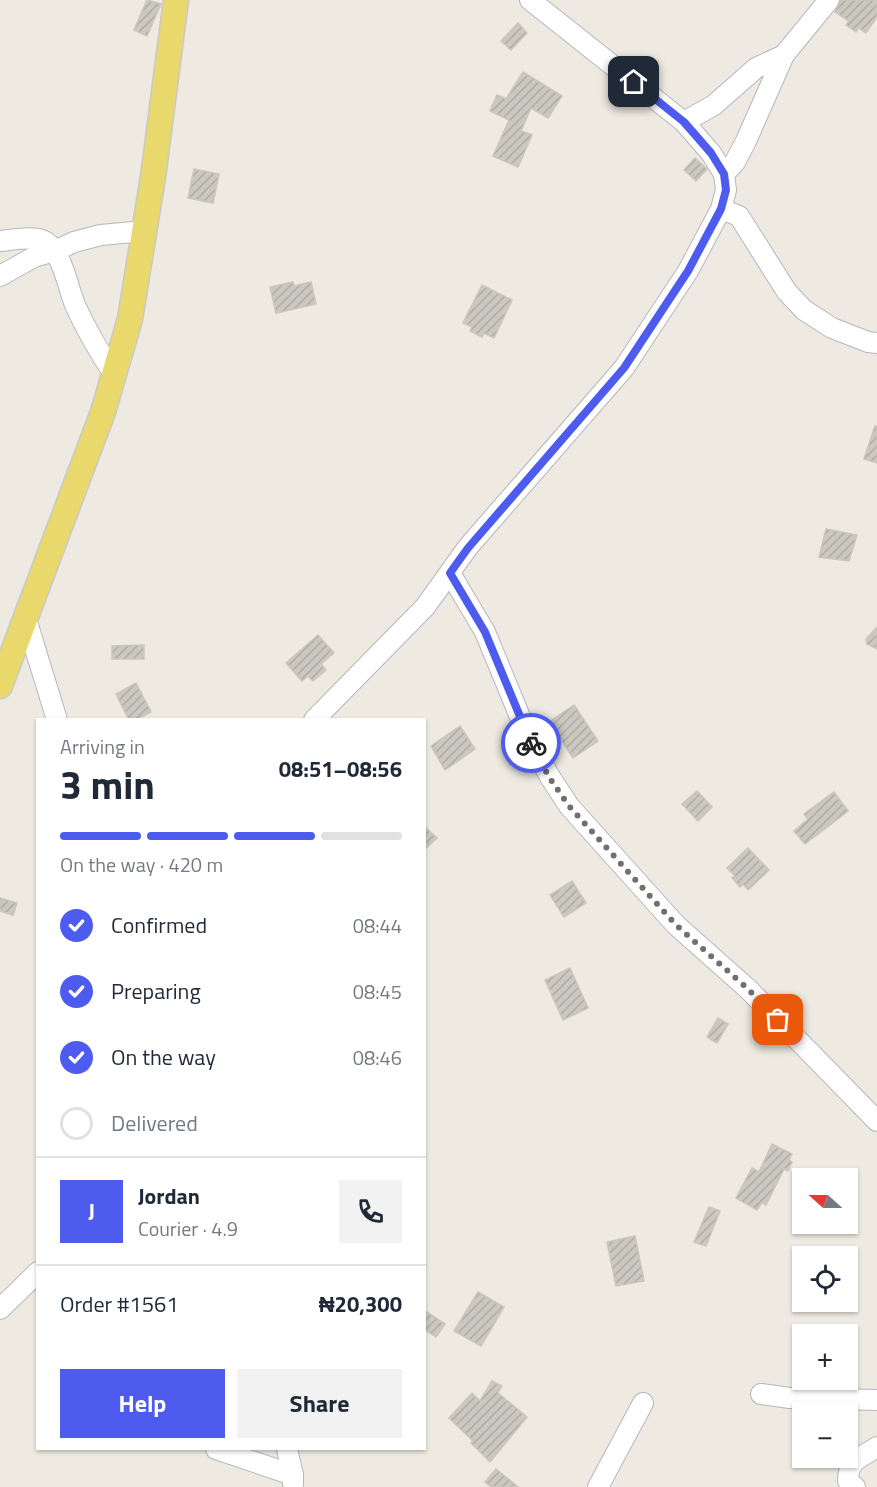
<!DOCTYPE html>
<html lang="en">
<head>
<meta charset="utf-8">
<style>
	body { margin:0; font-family:"Titillium Web",sans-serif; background:#f2f2f3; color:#1f2937; height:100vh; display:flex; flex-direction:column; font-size:22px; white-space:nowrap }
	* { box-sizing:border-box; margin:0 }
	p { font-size:20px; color:#747a83 }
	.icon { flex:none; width:33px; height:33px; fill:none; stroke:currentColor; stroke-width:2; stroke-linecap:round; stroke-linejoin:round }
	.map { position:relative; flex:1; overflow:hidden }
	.panel { position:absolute; left:36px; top:718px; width:390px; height:732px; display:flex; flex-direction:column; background:#fff; border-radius:0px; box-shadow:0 2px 4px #0004 }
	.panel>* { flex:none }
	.needle { width:39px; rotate:291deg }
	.controls { position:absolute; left:792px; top:1168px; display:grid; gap:12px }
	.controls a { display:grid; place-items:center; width:66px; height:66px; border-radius:0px; background:#fff; box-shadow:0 2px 4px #0004; font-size:30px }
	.pin { position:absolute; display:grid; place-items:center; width:51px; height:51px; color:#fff; margin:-26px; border-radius:12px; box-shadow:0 3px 9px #0006 }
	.courier { position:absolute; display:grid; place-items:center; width:60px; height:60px; margin:-30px; border:4px solid #4d5bef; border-radius:50%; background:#fff; color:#222; box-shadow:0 2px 8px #0007 }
	.overview em { font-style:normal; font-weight:700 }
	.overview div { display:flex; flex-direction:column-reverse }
	.overview { display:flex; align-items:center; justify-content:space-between; height:102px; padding:0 24px }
	h1 { font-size:39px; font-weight:700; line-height:45px }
	.bar { display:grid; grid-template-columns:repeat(4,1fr); gap:9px 6px; align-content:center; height:72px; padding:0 24px }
	.bar i { height:8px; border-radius:4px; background:#e0e1e3 }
	.bar .selected { background:#4d5bef }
	.bar p { grid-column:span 4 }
	.line { display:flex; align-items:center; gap:15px; padding:0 24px; border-top:2px solid #e0e1e3 }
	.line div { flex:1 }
	.round { display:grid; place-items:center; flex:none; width:63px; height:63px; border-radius:0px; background:#f2f2f3 }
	ol { padding:0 24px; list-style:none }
	li { display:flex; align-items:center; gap:18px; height:66px }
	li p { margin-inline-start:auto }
	li .icon { padding:6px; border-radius:50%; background:#4d5bef; color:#fff; stroke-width:4 }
	li:last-child { color:#747a83 }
	li i { width:33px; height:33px; border:3px solid #e0e1e3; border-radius:50% }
	.button { display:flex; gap:12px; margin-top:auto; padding:12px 24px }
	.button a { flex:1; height:69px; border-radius:0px; background:#4d5bef; color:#fff; font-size:24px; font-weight:700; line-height:69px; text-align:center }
	.button a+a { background:#f2f2f3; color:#1f2937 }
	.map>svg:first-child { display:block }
</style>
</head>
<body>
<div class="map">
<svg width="877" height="1487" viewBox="0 0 877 1487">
	<defs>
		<pattern id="building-hatch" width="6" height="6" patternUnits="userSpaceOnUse" patternTransform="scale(1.5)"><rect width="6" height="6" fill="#cac8bf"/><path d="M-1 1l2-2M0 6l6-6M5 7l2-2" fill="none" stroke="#aeaca4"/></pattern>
	</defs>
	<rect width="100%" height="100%" fill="#eeeae1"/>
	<g fill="url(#building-hatch)" stroke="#cac6bb" stroke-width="1.5">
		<path d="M147,0l14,4 -14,32 -13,-6z"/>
		<path d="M841,0h36v17l-11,16 -7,-5 -3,4 -10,-7 3,-4 -14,-9z"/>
		<path d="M518,23l9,10 -16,17 -10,-9z"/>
		<path d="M523,72l39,24 -14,22 -17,-10 -10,23 11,4 -14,32 -25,-11 16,-36 -19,-9 7,-16 9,4z"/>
		<path d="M695,158l12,11 -11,12 -12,-11z"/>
		<path d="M194,169l25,5 -6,29 -25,-5z"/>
		<path d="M293,282l1,4 17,-4 5,22 -40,9 -6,-26z"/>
		<path d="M482,285l30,15 -18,38 -10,-5 -2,4 -12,-6 2,-4 -9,-4z"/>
		<path d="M875,426h2v37l-13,-4z"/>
		<path d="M826,529l31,6 -8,26 -30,-4z"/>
		<path d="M877,627v22l-10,-5 -1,-5z"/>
		<path d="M318,635l16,18 -13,11 5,6 -13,11 -5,-5 -6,5 -16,-18z"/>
		<path d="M144,645v14h-32v-13z"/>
		<path d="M136,683l15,29 -15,8h-7l-13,-26z"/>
		<path d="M574,705l24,36 -25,17 -24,-36z"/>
		<path d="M460,726l15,23 -30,21 -14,-24z"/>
		<path d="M697,791l15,16 -14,14 -16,-17z"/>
		<path d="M834,792l14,19 -43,33 -11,-13 14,-12 -4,-5z"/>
		<path d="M424,826l13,12 -13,12z"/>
		<path d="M748,848l21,22 -21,20 -5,-6 -3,3 -8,-9 3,-2 -8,-8z"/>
		<path d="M572,881l14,22 -22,14 -14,-22z"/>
		<path d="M0,898l17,5 -4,12 -13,-4z"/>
		<path d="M570,968l18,40 -25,12 -18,-40z"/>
		<path d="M718,1018l10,6 -11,19 -10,-6z"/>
		<path d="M772,1144l20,10 -3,6 3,2 -4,9 -4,-2 -18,36 -4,-3 -5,8 -21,-12 16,-30 7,4z"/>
		<path d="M709,1207l11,4 -14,35 -12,-4z"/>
		<path d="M635,1236l9,45 -28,5 -9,-44z"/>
		<path d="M478,1292l26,15 -23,39 -27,-15z"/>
		<path d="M424,1310l21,14 -9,13 -12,-8z"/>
		<path d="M492,1381l10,5 -4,7 29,24 -37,45 -19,-19 2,-2 -24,-23 23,-25 8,8z"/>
		<path d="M496,1469l22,18h-27l-6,-5z"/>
	</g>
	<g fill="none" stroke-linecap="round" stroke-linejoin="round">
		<defs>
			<g id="minor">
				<path d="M684,122l30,-17 42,-37 28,-13"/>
				<path d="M724,174l11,-12 11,-21 38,-86 45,-55"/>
				<path d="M721,209l18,7 48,76 17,18 28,18 36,14 9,1"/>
				<path d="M0,241c13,-1 35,-6 46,1 16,11 22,45 29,63 11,24 24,47 39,69"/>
				<path d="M0,276l34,-19 21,-6 19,-9 27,-7 43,-4"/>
				<path d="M450,573l35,59 45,109 20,36 19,29 107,119 72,64 129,132"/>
				<path d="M26,619l31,101"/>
				<path d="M314,720l111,-113 43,-60 156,-179 64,-97 33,-62 5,-19 -2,-16 -13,-21 -27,-31 -154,-122"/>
				<path d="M0,1309l38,-37"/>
				<path d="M761,1394l29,4 87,2"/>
				<path d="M216,1449l77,26"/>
				<path d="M287,1449l6,26v9"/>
				<path d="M598,1487l45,-84"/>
				<path d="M855,1487l-7,-6c0,-22 13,-23 29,-34"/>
			</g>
			<path id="major" d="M0,686l103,-274 27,-93 23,-142 23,-177"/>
		</defs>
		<use href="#minor" stroke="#b5b6c0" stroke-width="22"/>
		<use href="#major" stroke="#c9c9c9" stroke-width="27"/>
		<use href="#minor" stroke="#fff" stroke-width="20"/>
		<use href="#major" stroke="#e9d86c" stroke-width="24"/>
	</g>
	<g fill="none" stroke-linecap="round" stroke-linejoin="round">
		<path stroke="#71706d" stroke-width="6" stroke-dasharray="0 10.8" d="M531,743l18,34 20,29 107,119 72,64 30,31"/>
		<path stroke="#4d5bef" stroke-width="8" d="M531,743l-46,-111 -35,-59 18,-25 156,-180 64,-97 33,-62 5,-19 -2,-16 -13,-21 -27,-31 -50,-40"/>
	</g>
</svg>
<div class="controls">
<a><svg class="needle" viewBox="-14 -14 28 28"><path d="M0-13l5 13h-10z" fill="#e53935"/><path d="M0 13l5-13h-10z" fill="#747a83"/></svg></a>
<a><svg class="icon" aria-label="locate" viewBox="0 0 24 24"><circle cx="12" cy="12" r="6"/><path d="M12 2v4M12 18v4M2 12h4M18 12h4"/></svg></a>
<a>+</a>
<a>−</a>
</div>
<div class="pin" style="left:778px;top:1020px;background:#ea580c"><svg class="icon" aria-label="bag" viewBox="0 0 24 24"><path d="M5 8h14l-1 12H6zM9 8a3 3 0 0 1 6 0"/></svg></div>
<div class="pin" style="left:634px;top:82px;background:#1f2937"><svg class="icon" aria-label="home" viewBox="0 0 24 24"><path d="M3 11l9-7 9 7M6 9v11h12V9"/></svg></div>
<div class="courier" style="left:531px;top:743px"><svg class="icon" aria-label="bike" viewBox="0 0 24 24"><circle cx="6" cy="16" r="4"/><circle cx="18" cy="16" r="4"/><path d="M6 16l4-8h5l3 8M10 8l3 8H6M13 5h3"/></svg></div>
<section class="panel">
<div class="overview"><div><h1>3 min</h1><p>Arriving in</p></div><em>08:51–08:56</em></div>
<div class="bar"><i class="selected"></i><i class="selected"></i><i class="selected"></i><i></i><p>On the way · 420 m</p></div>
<ol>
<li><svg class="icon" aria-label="check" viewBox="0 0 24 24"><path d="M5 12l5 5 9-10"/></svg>Confirmed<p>08:44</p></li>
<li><svg class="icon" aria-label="check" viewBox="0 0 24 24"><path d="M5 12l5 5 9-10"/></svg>Preparing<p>08:45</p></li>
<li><svg class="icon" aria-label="check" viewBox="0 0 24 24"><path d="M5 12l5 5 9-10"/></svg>On the way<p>08:46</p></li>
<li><i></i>Delivered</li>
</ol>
<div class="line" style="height:108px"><b class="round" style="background:#4d5bef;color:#fff">J</b><div><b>Jordan</b><p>Courier · 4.9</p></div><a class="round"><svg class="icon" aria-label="phone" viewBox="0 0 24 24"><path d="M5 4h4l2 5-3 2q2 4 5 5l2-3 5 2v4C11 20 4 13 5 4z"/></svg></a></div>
<div class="line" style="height:78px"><div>Order #1561</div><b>₦20,300</b></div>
<div class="button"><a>Help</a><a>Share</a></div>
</section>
</div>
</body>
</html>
